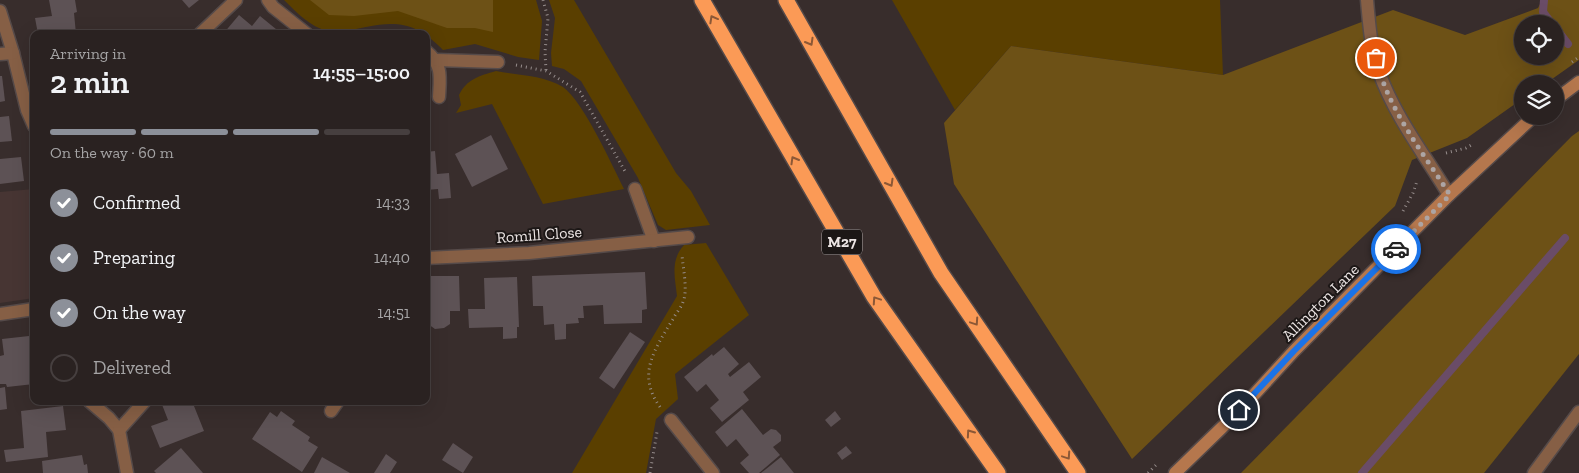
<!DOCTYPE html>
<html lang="en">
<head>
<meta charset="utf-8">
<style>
	body { margin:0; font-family:"Zilla Slab",serif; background:#322a2a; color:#f1f3f6; height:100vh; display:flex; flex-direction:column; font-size:19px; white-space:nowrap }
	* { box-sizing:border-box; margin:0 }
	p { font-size:16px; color:#a5a4a5 }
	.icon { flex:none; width:28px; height:28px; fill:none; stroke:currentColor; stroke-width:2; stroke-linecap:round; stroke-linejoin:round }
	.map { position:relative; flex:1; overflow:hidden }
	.side { position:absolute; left:30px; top:30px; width:400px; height:375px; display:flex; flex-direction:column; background:#2a2221; border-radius:10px; box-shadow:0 5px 20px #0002,0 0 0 1px #463f3f }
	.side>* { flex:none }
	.buttons { position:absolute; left:1514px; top:15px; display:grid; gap:10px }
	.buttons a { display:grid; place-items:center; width:50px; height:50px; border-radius:50%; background:#2a2221; box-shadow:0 5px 20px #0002,0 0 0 1px #463f3f; font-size:25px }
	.pin { position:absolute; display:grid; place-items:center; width:42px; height:42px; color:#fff; margin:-21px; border:2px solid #fff; border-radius:50%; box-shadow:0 1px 5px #0007 }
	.courier { position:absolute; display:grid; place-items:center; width:50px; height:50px; margin:-25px; border:4px solid #1a73e8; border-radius:50%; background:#fff; color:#222; box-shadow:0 1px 6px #0007 }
	.overview em { font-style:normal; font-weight:600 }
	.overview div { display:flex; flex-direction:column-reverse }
	.overview { display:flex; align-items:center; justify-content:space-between; height:85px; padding:0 20px }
	h1 { font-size:32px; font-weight:600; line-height:38px }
	.bar { display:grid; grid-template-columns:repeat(4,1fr); gap:8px 5px; align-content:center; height:60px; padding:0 20px }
	.bar i { height:6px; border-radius:4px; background:#463f3f }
	.bar .current { background:#8c9099 }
	.bar p { grid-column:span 4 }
	ol { padding:0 20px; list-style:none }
	li { display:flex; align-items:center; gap:15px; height:55px }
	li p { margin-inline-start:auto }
	li .icon { padding:5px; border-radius:50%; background:#8c9099; color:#fff; stroke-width:4 }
	li:last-child { color:#a5a4a5 }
	li i { width:28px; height:28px; border:2px solid #463f3f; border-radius:50% }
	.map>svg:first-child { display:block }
</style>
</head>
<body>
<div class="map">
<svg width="1579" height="473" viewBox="0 0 1579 473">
	<rect width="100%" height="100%" fill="#382d2c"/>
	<path fill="#473533" d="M34,189v109l-34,5v-111z"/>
	<g fill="#5a3f00">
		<path d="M284,0h252l6,21 -3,39 -21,-3 -43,-13 -32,6c-25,-25 -42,-30 -77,-23 -13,2 -25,7 -38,4 -18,-4 -32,-19 -44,-31z"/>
		<path d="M549,0h25l102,173 15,18 19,34 -44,5 -8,-5 -20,-47 -57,-97 -17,-12 -12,-3 -1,-13 4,-35z"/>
		<path d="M892,0h328l3,75 -212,-29 -56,64z"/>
		<path d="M496,71c21,4 48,4 67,16 20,14 49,78 61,102l-81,15 -51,-100 -36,9 5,-8 -2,-10c8,-16 20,-19 37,-24z"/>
		<path d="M706,243l43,72 -74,59 3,25 -22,20 -10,54h-74l105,-177c-2,-18 -7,-36 7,-51z"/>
	</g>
	<g fill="#6d5116" fill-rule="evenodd">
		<path d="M310,0h183v32l-18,-4h-28l-49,-17 -44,5 -25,-1z"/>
		<path d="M1542,0h37v60l-34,24h-23v15l-55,39 -55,22 -17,46 -263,253 -178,-275 -10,-61 67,-77 212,29 170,-65 72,25 73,-27zM1522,24h33v32h-33z"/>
		<path d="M1579,131v223l-95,119h-243l331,-337z"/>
	</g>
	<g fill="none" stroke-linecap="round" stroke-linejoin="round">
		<g stroke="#6a4c67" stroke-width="8">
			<path d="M1544,0l-1,12 9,12"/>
			<path d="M1555,27l13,17"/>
			<path d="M1362,473l203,-235"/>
		</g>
	</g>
	<g fill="#5d5255">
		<path d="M49,0h26l2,12 -3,1 2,21h-38l-3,-16 17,-2z"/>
		<path d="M182,0h17l-10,8z"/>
		<path d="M239,15l13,11 8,-10 22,18h-59z"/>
		<path d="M0,76h2l3,25 -5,1z"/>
		<path d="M9,116l3,25 -12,1v-25z"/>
		<path d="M491,135l17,34 -36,18 -17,-33z"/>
		<path d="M435,151l2,23 12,-1 2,25 -12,1 -1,-10 -12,1v-38z"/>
		<path d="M21,157l3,24 -24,3v-25z"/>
		<path d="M645,272l2,37 -5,1v13l-38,1 -1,-19 -20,1 1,12h-6l1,5 -13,1v15l-11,1 -1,-16 -10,1 -1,-19h-10l-1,-30z"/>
		<path d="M426,276h33l1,35h-10v13l-6,4 -9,1 -7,-5z"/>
		<path d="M517,277l2,50h-2v11l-14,1v-12l-34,1 -1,-19h17l-1,-31z"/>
		<path d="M630,332l15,10 -31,47 -15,-11z"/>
		<path d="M29,336v6l5,-1v19l-3,1 3,23 -27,3 -1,-3h-6v-28l4,-1 -2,-16z"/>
		<path d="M724,347l15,17 -11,10 2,3 19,-15 12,15 -18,15 6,8 -27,22 -12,-14 9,-8 -13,-16 -9,8 -13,-15 28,-23 1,2z"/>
		<path d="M5,387l2,22 -7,1v-22z"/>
		<path d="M109,401h15v1l-15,3z"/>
		<path d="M163,401h29l12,30 -44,17 -9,-22 17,-6 -7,-18z"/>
		<path d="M63,406l3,24 -20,2 2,25 -42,5 -2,-12 20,-2 -3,-37z"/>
		<path d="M742,409l21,26 8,-6 5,1 5,5v6l-8,6 7,8 -21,18h-10l-9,-10 9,-8 -13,-16 -9,8 -12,-15z"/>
		<path d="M281,411l14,10 -3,4 18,12 -2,4 10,6 -16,25 -50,-33 18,-27 7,5z"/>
		<path d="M835,411l6,8 -10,8 -6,-7z"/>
		<path d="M453,443l20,14 -10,16 -21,-13z"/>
		<path d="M846,446l6,7 -10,7 -5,-7z"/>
		<path d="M181,448l22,25h-47l-2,-2z"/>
		<path d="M386,454l11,8 -7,11h-16z"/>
		<path d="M82,455l2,10 3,-1 1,9h-45l-1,-12z"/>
		<path d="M322,457l28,16h-36z"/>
		<path d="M781,457l13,16h-33z"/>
	</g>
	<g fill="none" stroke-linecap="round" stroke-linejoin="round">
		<defs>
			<g id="lane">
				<path d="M1367,0c2,24 4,49 12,72 16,45 46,83 70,123"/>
				<path d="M331,411l7,-10"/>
				<path d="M1534,473l45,-61"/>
			</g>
			<g id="street">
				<path d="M268,0l5,7 34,27"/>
				<path d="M0,11l13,42 14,57 7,16"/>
				<path d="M200,34l36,-34"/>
				<path d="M426,51c17,14 14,26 13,46"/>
				<path d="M0,54l13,-1"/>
				<path d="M437,60l61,2"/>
				<path d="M635,189l19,52"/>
				<path d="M426,258l103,-5 159,-16"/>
				<path d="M0,314l34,-5"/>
				<path d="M89,401l20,17 10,12 8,43"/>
				<path d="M671,420l42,53"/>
				<path d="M119,430l26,-29"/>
			</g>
			<g id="secondary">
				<path d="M1555,100l24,-18"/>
				<path d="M1175,473l64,-62 55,-60 155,-156 85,-79"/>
			</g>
			<g id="highway">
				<path d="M702,0l172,297 124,176"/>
				<path d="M786,0l155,273 137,200"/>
			</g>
		</defs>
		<use href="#lane" stroke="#554a49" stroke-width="15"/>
		<use href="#street" stroke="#554a49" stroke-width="15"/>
		<use href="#secondary" stroke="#554a49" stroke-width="15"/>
		<use href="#highway" stroke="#554a49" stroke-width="18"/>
		<g stroke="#968d8c" stroke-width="3" stroke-dasharray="1 4" stroke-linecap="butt">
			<path d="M543,0l5,18 -3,34 1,19"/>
			<path d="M1572,62l7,-5"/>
			<path d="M516,65l30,6 34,21 46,81"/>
			<path d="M1446,153l20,-5 7,-4"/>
			<path d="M1403,211l10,-18 4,-12"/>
			<path d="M660,407c-24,-33 -5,-58 13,-88 3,-6 8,-11 10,-17 5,-11 0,-34 -1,-47"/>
			<path d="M650,473l7,-41"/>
			<path d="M1148,473l8,-8"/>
		</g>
		<use href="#lane" stroke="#865f45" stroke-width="12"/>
		<use href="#street" stroke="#865f45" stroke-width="12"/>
		<use href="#secondary" stroke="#b5774d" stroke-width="12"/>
		<use href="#highway" stroke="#fb9a56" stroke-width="15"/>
	</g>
	<defs><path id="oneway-chevron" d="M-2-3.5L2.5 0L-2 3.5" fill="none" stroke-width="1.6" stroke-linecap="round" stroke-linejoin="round" transform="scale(1.25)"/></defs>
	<g stroke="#8c5836">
		<use href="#oneway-chevron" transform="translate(713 19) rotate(-119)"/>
		<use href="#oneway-chevron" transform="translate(810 42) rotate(60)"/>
		<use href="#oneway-chevron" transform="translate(794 160) rotate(-120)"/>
		<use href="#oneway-chevron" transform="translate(890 183) rotate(60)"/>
		<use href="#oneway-chevron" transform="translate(876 300) rotate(-124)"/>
		<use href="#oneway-chevron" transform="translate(975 322) rotate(56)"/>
		<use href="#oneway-chevron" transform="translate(970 433) rotate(-125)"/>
		<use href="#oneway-chevron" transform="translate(1067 456) rotate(56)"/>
	</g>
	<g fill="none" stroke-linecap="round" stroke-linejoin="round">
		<path stroke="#ada5a4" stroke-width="5" stroke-dasharray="0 9" d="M1376,58c11,50 46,93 74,137l-54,54"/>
		<path stroke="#1a73e8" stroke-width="6" d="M1239,410l55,-59 102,-102"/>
	</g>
	<g text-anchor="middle" stroke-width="4" stroke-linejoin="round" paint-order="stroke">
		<rect fill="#1c1716" stroke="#aea7a6" stroke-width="1" x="822" y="229.5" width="40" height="25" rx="4"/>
		<g font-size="15" font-weight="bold" fill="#ece5e4">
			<text x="842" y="247">M27</text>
		</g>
		<g font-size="16" fill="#ece5e4" stroke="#1c1716">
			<text transform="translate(539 234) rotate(-4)" y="6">Romill Close</text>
			<text transform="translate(1320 302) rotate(-45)" y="6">Allington Lane</text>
		</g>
	</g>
</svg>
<div class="buttons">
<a><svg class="icon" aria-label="locate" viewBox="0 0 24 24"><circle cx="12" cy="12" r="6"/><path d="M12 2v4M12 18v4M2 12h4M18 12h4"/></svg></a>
<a><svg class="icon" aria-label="layers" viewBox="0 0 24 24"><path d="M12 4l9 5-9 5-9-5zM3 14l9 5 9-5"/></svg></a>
</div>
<div class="pin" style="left:1376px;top:58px;background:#ea580c"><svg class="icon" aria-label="bag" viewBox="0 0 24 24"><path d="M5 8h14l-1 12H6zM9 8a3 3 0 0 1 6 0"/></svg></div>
<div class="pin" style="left:1239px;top:410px;background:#1f2937"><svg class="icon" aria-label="home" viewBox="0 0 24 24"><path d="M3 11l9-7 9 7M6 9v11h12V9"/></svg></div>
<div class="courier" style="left:1396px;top:249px"><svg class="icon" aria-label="car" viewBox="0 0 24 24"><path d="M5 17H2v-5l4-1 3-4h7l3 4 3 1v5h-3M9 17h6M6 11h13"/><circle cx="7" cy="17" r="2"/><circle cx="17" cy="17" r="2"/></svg></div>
<section class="side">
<div class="overview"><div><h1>2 min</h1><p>Arriving in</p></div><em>14:55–15:00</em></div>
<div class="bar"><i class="current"></i><i class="current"></i><i class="current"></i><i></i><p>On the way · 60 m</p></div>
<ol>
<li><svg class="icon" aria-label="check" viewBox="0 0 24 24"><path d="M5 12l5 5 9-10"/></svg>Confirmed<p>14:33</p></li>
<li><svg class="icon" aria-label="check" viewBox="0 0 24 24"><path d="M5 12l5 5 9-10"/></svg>Preparing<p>14:40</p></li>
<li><svg class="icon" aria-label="check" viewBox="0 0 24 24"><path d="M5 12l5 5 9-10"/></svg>On the way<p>14:51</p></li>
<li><i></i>Delivered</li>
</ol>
</section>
</div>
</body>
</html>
